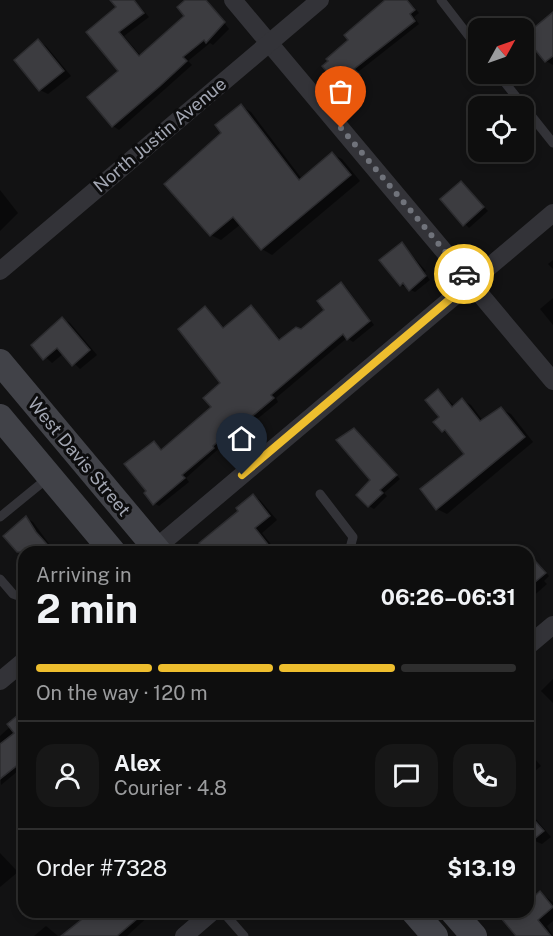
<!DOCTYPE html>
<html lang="en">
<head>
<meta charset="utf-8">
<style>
	body { margin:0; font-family:"Public Sans",sans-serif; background:#171717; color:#f1f3f6; height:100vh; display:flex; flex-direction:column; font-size:22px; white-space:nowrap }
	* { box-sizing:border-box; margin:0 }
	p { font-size:20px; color:#9b9c9e }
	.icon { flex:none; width:33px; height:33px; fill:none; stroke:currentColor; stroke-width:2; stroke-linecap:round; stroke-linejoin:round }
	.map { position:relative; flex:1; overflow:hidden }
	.sheet { position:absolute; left:18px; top:546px; width:516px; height:372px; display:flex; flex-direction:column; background:#0e0e0e; border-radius:18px; box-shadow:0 3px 9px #0003,0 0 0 2px #2e2e2e }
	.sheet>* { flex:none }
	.needle { width:39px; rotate:50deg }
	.controls { position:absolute; left:468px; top:18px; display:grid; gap:12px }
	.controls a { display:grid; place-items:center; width:66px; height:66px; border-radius:12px; background:#0e0e0e; box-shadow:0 3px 9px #0003,0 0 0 2px #2e2e2e; font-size:30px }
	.pin { position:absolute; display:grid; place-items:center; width:51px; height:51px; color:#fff; margin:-62px -26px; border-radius:50% 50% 50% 0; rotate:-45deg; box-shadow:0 0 6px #0007 }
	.pin .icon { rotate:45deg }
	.courier { position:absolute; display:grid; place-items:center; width:60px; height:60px; margin:-30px; border:4px solid #eebe2e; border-radius:50%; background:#fff; color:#222; box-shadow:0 2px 8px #0007 }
	.headline em { font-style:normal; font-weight:700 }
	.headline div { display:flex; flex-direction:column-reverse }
	.headline { display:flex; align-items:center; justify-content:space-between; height:102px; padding:0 18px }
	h1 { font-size:39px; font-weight:700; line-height:45px }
	.bar { display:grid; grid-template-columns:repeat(4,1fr); gap:9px 6px; align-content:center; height:72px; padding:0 18px }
	.bar i { height:8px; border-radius:4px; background:#2e2e2e }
	.bar .active { background:#eebe2e }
	.bar p { grid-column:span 4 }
	.line { display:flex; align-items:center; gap:15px; padding:0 18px; border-top:2px solid #2e2e2e }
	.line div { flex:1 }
	.round { display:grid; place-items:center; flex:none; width:63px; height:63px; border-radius:18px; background:#171717 }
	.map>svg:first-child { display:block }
</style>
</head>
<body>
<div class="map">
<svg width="553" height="936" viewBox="0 0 553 936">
	<rect width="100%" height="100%" fill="#121213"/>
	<g fill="#0007">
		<path d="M112,0h22l15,17 -25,19 17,20 45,-40 1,-16h20l22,29 -16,16 -3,-2 -22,18 4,4 -73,65 -6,-4 7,-55 -2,-64z"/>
		<path d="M388,0h20l11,13 -5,4 5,7 -61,48 5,6 -9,8 8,9 -12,10 -4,-3 -3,-13 7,-49z"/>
		<path d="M553,14v51l-7,-4 -20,-24z"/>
		<path d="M38,41l8,5 25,30 -23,18 -8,-4 -24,-30z"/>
		<path d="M241,106l10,6 51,67 30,-25 10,5 18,22 -88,74 -10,-6 -21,-25 -20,16 -10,-5z"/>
		<path d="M461,183l27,28 -19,17 -27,-29z"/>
		<path d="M0,190l18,23 -18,18z"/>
		<path d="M402,244l24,27 -2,1 6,8 -15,12 -14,-7z"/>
		<path d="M553,260v9l-5,-5z"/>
		<path d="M341,284l5,3 28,38 -21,17 -6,-4 -71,60 2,4 -22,18 -3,-2 -67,60 3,4 -30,24 -5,-3v-60l9,7 50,-43 9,-24 -17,-75 20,20 26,-21 30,33 20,-9 25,-21z"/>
		<path d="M553,298v27l-13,-16z"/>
		<path d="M63,319l7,4 27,32 -17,14 -16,-16 -12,10 -19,-18z"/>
		<path d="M438,391l17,15 7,-6 9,5 12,16 18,-12 10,5 22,28 -86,72 -10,-5 -15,-20 44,-35 -15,-19 -8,-4z"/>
		<path d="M354,429l46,50 -16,14 3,3 -13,13 -5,-3 3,-26z"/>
		<path d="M253,496l7,4 17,20 -15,13 15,19h-69z"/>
		<path d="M26,518l7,4 22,30h-31v6l-19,-22z"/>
		<path d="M523,549l5,3 21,24 -5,5 3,3 -18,16 -1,-48h-8z"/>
		<path d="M553,679v24l-12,-12z"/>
		<path d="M24,714v52l-23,19 -1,-49z"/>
		<path d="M528,751l13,15 -13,11z"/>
		<path d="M528,810l23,27 -9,7 -14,-6z"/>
		<path d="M0,853l18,19 -18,15z"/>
		<path d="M540,893l13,9v19l-6,5 6,10h-35l-13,-24h23v-9z"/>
		<path d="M95,912h58l-26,24h-63z"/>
		<path d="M46,926l12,10h-24z"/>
	</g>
	<g fill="#3c3c40" stroke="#2c2c2f" stroke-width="1.5">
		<path d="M110,0h24l10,13 -25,19 20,24 45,-40 -7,-9 8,-7h21l19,22 -19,21 -2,-3 -21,17 4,4 -27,25 -48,41 -25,-30 31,-26 -32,-39 30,-25z"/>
		<path d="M385,0h22l8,10 -5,4 5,7 -61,48 6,6 -9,8 7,9 -13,11 -9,-10 5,-4 -19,-23 6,-5 -2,-2 22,-19 -4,-5z"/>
		<path d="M553,12v44l-8,6 -21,-26z"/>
		<path d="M38,39l26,32 -25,20 -25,-31z"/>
		<path d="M241,104l58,76 33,-28 19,23 -90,75 -28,-33 -23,19 -46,-52 57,-51 -6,-8z"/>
		<path d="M461,181l23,26 -21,19 -23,-27z"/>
		<path d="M402,242l24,34 -17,15 -6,-8 -3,3 -21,-26z"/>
		<path d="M341,282l29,39 -23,19 -4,-6 -72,61 3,3 -24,20 -2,-2 -35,30 1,2 -32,27 3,3 -32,27 -9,-12 2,-2 -22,-27 30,-23 7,9 50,-43 -8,-9 17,-15 -42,-54 27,-23 18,22 28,-23 28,35 17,-13 5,2 23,-19 -7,-9z"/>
		<path d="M62,317l28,33 -18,16 -15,-18 -14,12 -12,-15z"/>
		<path d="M438,389l14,18 10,-9 18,23 21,-14 24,30 -89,73 -16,-21 44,-35 -19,-24 -3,2 -9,-10 6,-5 -14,-17z"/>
		<path d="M354,428l43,47 -17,15 3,3 -15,14 -12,-12 14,-15 -34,-40z"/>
		<path d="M253,494l17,22 -15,12 19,24h-68l-7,-9 39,-32 -2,-3z"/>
		<path d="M26,516l10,16 18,20h-37l-14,-16z"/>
		<path d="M528,553l18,20 -18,15z"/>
		<path d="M24,710v50l-24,19v-35l14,-11 -7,-9z"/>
		<path d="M528,813l16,18 -16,13z"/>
		<path d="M540,891l13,16 -15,13 13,16h-35l-20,-24h32v-10z"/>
		<path d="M91,912h54l-28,24h-56z"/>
	</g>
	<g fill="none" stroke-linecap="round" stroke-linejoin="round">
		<g stroke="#333338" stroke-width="9">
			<path d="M441,0l37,48"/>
			<path d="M498,74l55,69"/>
			<path d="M320,494l33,43 -4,15"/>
			<path d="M0,517l49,-40"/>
			<path d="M0,579l13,15 11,4"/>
			<path d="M223,912l21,24"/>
		</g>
		<g stroke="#333338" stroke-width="18">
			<path d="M233,0l320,381"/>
			<path d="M0,271l320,-271"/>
			<path d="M151,552l402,-339"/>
			<path d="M528,646l25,-21"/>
			<path d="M0,681l24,-20"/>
			<path d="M184,936l28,-24"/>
		</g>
		<g stroke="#414248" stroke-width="26">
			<path d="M0,362l159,190"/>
			<path d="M0,417l113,135"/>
			<path d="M414,912l21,24"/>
			<path d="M453,912l21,24"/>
		</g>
	</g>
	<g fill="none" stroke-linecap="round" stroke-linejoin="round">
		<path stroke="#70737b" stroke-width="6" stroke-dasharray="0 10.8" d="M341,128l123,146"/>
		<path stroke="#eebe2e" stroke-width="8" d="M242,475l228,-193 -6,-8"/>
	</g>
	<g text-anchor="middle" stroke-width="6" stroke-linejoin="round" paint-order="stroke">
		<g font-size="18" fill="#a3a7b3" stroke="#0d0d0e">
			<text transform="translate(160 135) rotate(-40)" y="6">North Justin Avenue</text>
			<text transform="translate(79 457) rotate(50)" y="6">West Davis Street</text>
		</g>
	</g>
</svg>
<div class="controls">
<a><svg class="needle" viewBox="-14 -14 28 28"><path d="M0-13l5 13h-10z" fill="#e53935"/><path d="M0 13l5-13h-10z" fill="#9b9c9e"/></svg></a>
<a><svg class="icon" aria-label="locate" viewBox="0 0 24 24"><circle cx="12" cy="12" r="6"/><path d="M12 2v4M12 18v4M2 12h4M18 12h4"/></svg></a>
</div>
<div class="pin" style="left:341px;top:128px;background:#ea580c"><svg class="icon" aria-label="bag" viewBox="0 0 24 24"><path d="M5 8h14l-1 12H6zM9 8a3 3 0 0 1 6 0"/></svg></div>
<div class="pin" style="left:242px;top:475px;background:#1f2937"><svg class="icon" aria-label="home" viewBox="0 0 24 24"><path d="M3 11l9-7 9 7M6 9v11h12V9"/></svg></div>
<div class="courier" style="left:464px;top:274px"><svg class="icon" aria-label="car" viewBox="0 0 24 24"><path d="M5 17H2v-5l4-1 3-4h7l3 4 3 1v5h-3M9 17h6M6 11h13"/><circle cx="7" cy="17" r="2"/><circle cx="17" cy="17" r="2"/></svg></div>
<section class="sheet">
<div class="headline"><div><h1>2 min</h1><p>Arriving in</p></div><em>06:26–06:31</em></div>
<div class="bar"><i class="active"></i><i class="active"></i><i class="active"></i><i></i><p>On the way · 120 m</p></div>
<div class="line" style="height:108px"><a class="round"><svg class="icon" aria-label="person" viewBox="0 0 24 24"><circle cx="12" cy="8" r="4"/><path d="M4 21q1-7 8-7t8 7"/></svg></a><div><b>Alex</b><p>Courier · 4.8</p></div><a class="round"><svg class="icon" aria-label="chat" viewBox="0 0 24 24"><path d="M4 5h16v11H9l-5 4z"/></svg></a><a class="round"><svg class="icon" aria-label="phone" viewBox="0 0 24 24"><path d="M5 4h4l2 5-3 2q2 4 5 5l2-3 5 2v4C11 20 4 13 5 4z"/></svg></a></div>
<div class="line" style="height:78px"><div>Order #7328</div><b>$13.19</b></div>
</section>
</div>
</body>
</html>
